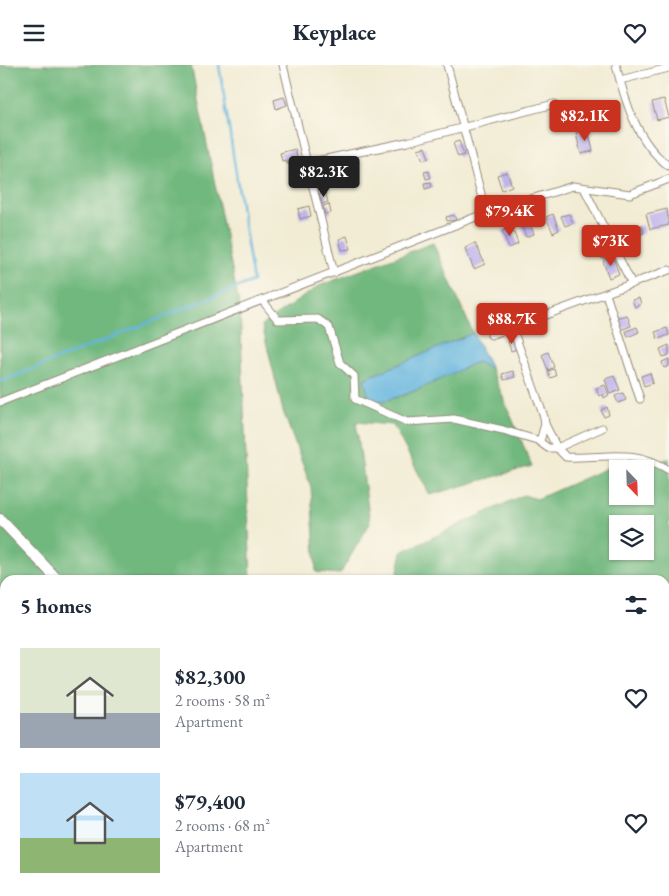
<!DOCTYPE html>
<html lang="en">
<head>
<meta charset="utf-8">
<style>
	:root { --surface:#fff; --page:#f6f6f7; --text:#1f2937; --muted:#747a83; --accent:#c8321e }
	body { margin:0; font-family:"EB Garamond",serif; background:var(--page); color:var(--text); height:100vh; display:flex; flex-direction:column; font-size:19px; white-space:nowrap }
	* { box-sizing:border-box; margin:0 }
	p { font-size:16px; color:var(--muted) }
	.icon { flex:none; width:28px; height:28px; fill:none; stroke:currentColor; stroke-width:2; stroke-linecap:round; stroke-linejoin:round }
	.map { position:relative; flex:1; overflow:hidden }
	.drawer { position:absolute; left:0px; top:510px; width:670px; height:321px; display:flex; flex-direction:column; background:var(--surface); border-radius:15px 15px 0 0; box-shadow:0 1px 4px #0004 }
	.drawer>* { flex:none }
	.needle { width:32px; rotate:157deg }
	.buttons { position:absolute; left:609px; top:395px; display:grid; gap:10px }
	.buttons a { display:grid; place-items:center; width:45px; height:45px; border-radius:0px; background:var(--surface); box-shadow:0 1px 4px #0004; font-size:25px }
	.price { position:absolute; translate:-50% -42px; padding:0 11px; border-radius:5px; background:var(--accent); color:#fff; font-size:16px; line-height:32px; filter:drop-shadow(0 1px 2px #0008) }
	.price::after { content:''; position:absolute; left:50%; top:30px; width:15px; height:11px; margin-left:-8px; background:inherit; clip-path:polygon(0 0,100% 0,50% 100%) }
	.price.current { background:#222; color:#fff }
	ul { padding:0; list-style:none }
	li { display:flex; align-items:center; gap:15px; height:125px; padding:0 20px }
	li span { display:grid; place-items:center; flex:none; width:140px; height:100px; border-radius:0px; color:#555 }
	li>.icon { margin-inline-start:auto }
	span .icon { width:60px; height:60px; fill:#fffc; stroke-width:1 }
	li b { font-size:21px }
	h2 { display:flex; justify-content:space-between; align-items:center; height:60px; padding:0 20px; font-size:21px }
	header { display:flex; justify-content:space-between; align-items:center; height:65px; padding:0 20px; background:var(--surface); font-size:22px; font-weight:800 }
	.map>svg:first-child { display:block }
	.green { fill:#8cd795; stroke:#64805a }
	.forest { fill:#71b87e; stroke:#56714e; fill-rule:evenodd }
	.water { fill:#63b5de; stroke:#4f707e }
	.lines { fill:none; stroke-linecap:round; stroke-linejoin:round }
	.stream { stroke:#63b5de; stroke-width:2.5 }
	.building { fill:#c0b4ed }
	.minor-casing { stroke:#968b79; stroke-width:9 }
	.secondary-casing { stroke:#968b79; stroke-width:12 }
	.path { stroke:#968b79; stroke-width:1; stroke-dasharray:1 4; stroke-linecap:butt }
	.minor { stroke:#fff; stroke-width:7 }
	.secondary { stroke:#fff; stroke-width:10 }
</style>
</head>
<body>
<header><svg class="icon" aria-label="menu" viewBox="0 0 24 24"><path d="M4 6h16M4 12h16M4 18h16"/></svg>Keyplace<svg class="icon" aria-label="heart" viewBox="0 0 24 24"><path d="M12 20l-8-8c-3-5 5-10 8-4 3-6 11-1 8 4z"/></svg></header>
<div class="map">
<svg width="669" height="831" viewBox="0 0 669 831">
	<rect width="100%" height="100%" fill="#fbf7ec"/>
	<filter id="ink" filterUnits="userSpaceOnUse"><feTurbulence type="fractalNoise" baseFrequency=".02" numOctaves="2"/><feDisplacementMap in="SourceGraphic" scale="10" xChannelSelector="R" yChannelSelector="G"/><feConvolveMatrix kernelMatrix="1 2 1 2 8 2 1 2 1" color-interpolation-filters="sRGB"/></filter>
	<filter id="wash" filterUnits="userSpaceOnUse"><feTurbulence type="fractalNoise" baseFrequency=".0096" numOctaves="4" result="noise"/><feDisplacementMap in="SourceGraphic" scale="20" xChannelSelector="R" yChannelSelector="G"/><feGaussianBlur stdDeviation="1.12" result="paint"/><feColorMatrix in="noise" values="0 0 0 0 0 0 0 0 0 0 0 0 0 0 0 0 0 1.4 0 .05"/><feComposite in="paint" operator="in"/></filter>
	<g filter="url(#wash)">
		<rect width="100%" height="100%" fill="#f2ecd4"/>
		<polygon class="green" points="669,659 669,831 283,831 293,826 665,826 665,660"/>
		<g class="forest">
			<polygon points="0,0 191,0 240,244 251,515 5,515 5,826 309,826 311,831 0,831 0,337 2,336 0,328"/>
			<polygon points="433,178 473,268 365,314 403,331 477,297 491,304 532,401 430,430 393,360 356,357 370,458 340,509 316,507 311,422 283,346 262,260 319,221"/>
			<path d="M630 393 650 401 669 393V672L665 673V515H396L402 487 523 430 537 434ZM618 404H645V431H618ZM618 459H645V486H618Z"/>
		</g>
		<path class="water" d="M473 268 491 304 477 297C447 310 401 337 370 337L364 314Z"/>
		<g class="lines">
			<polyline class="stream" points="0,317 253,216 219,0"/>
		</g>
		<g id="blocks">
			<g class="building">
				<polygon points="284,32 287,40 276,44 274,35"/>
				<polygon points="664,34 669,52 657,55 652,37"/>
				<polygon points="588,64 593,86 581,89 576,68"/>
				<polygon points="459,76 464,90 458,92 453,78"/>
				<polygon points="425,82 429,93 423,95 418,84"/>
				<polygon points="295,84 298,96 287,99 287,95 282,96 280,88"/>
				<polygon points="429,106 431,113 426,114 424,107"/>
				<polygon points="507,107 512,121 502,125 497,110"/>
				<polygon points="431,117 432,122 425,124 424,118"/>
				<polygon points="325,127 328,137 322,139 319,129"/>
				<polygon points="329,139 331,148 325,149 323,141"/>
				<polygon points="309,141 311,151 300,154 298,144"/>
				<polygon points="667,144 669,160 650,164 646,149"/>
				<polygon points="526,149 534,169 526,172 518,152"/>
				<polygon points="553,149 559,165 553,168 546,152"/>
				<polygon points="569,149 573,158 565,161 561,151"/>
				<polygon points="454,150 456,155 447,156 446,152"/>
				<polygon points="642,160 644,168 632,172 630,164"/>
				<polygon points="512,162 518,179 509,183 502,166"/>
				<polygon points="622,164 626,176 617,179 613,168"/>
				<polygon points="347,171 351,184 342,185 339,174"/>
				<polygon points="605,176 607,181 599,185 597,180"/>
				<polygon points="475,178 485,199 474,204 465,183"/>
				<polygon points="611,186 613,191 602,194 600,190"/>
				<polygon points="613,192 619,209 609,213 603,196"/>
				<polygon points="639,233 641,239 635,242 632,235"/>
				<polygon points="627,250 631,261 620,265 616,253"/>
				<polygon points="637,262 639,267 628,272 626,266"/>
				<polygon points="667,263 669,270 658,274 655,267"/>
				<polygon points="514,274 517,284 511,286 508,276"/>
				<polygon points="669,280 669,290 663,292 660,284"/>
				<polygon points="548,287 554,302 548,305 542,290"/>
				<polygon points="669,294 669,301 664,303 662,297"/>
				<polygon points="554,304 556,311 550,313 548,306"/>
				<polygon points="513,306 515,312 504,315 502,309"/>
				<polygon points="650,308 653,318 644,321 641,311"/>
				<polygon points="614,311 620,325 610,329 605,314"/>
				<polygon points="605,320 609,330 604,333 603,329 599,331 596,323"/>
				<polygon points="623,328 626,335 618,338 615,331"/>
				<polygon points="607,342 609,350 604,352 601,345"/>
			</g>
		</g>
	</g>
	<g filter="url(#ink)">
		<use href="#blocks" fill-opacity="0" stroke="#968b79" stroke-width="1"/>
		<g class="lines">
			<defs>
				<g id="minor">
					<polyline points="283,0 334,208"/>
					<polyline points="447,0 486,148"/>
					<path d="M616 0C625 36 637 78 669 101"/>
					<polyline points="620,15 669,3"/>
					<polyline points="307,98 407,77 554,39"/>
					<polyline points="584,123 632,219"/>
					<polyline points="606,229 640,334"/>
					<path d="M262 235 278 255 318 254 329 262 340 298 354 311 355 334 407 357 454 354 503 365 537 375 548 383H557L566 392C607 394 631 382 669 405"/>
					<polyline points="512,262 544,352 545,359 540,376"/>
					<polyline points="491,270 669,205"/>
					<polyline points="0,337 486,148 573,121 630,129 669,114"/>
					<polyline points="545,359 557,383 602,363"/>
				</g>
				<g id="secondary">
					<polyline points="0,454 58,515"/>
					<polyline points="218,826 219,831"/>
				</g>
			</defs>
			<use href="#minor" class="minor-casing"/>
			<use href="#secondary" class="secondary-casing"/>
			<polyline class="path" points="0,818 8,831"/>
			<use href="#minor" class="minor"/>
			<use href="#secondary" class="secondary"/>
		</g>
	</g>
</svg>
<div class="buttons">
<a><svg class="needle" viewBox="-14 -14 28 28"><path d="M0-13l5 13h-10z" fill="#e53935"/><path d="M0 13l5-13h-10z" fill="#747a83"/></svg></a>
<a><svg class="icon" aria-label="layers" viewBox="0 0 24 24"><path d="M12 4l9 5-9 5-9-5zM3 14l9 5 9-5"/></svg></a>
</div>
<b class="price" style="left:585px;top:77px">$82.1K</b>
<b class="price current" style="left:324px;top:133px">$82.3K</b>
<b class="price" style="left:510px;top:172px">$79.4K</b>
<b class="price" style="left:611px;top:202px">$73K</b>
<b class="price" style="left:512px;top:280px">$88.7K</b>
<section class="drawer">
<h2>5 homes<svg class="icon" aria-label="filters" viewBox="0 0 24 24"><path d="M4 7h16M4 17h16"/><circle cx="9" cy="7" r="2"/><circle cx="15" cy="17" r="2"/></svg></h2>
<ul>
<li><span style="background:linear-gradient(#dfe7d0 65%,#9aa5b1 0)"><svg class="icon" aria-label="home" viewBox="0 0 24 24"><path d="M3 11l9-7 9 7M6 9v11h12V9"/></svg></span><div><b>$82,300</b><p>2 rooms · 58 m²</p><p>Apartment</p></div><svg class="icon" aria-label="heart" viewBox="0 0 24 24"><path d="M12 20l-8-8c-3-5 5-10 8-4 3-6 11-1 8 4z"/></svg></li>
<li><span style="background:linear-gradient(#bfe0f5 65%,#8fb573 0)"><svg class="icon" aria-label="home" viewBox="0 0 24 24"><path d="M3 11l9-7 9 7M6 9v11h12V9"/></svg></span><div><b>$79,400</b><p>2 rooms · 68 m²</p><p>Apartment</p></div><svg class="icon" aria-label="heart" viewBox="0 0 24 24"><path d="M12 20l-8-8c-3-5 5-10 8-4 3-6 11-1 8 4z"/></svg></li>
</ul>
</section>
</div>
</body>
</html>
